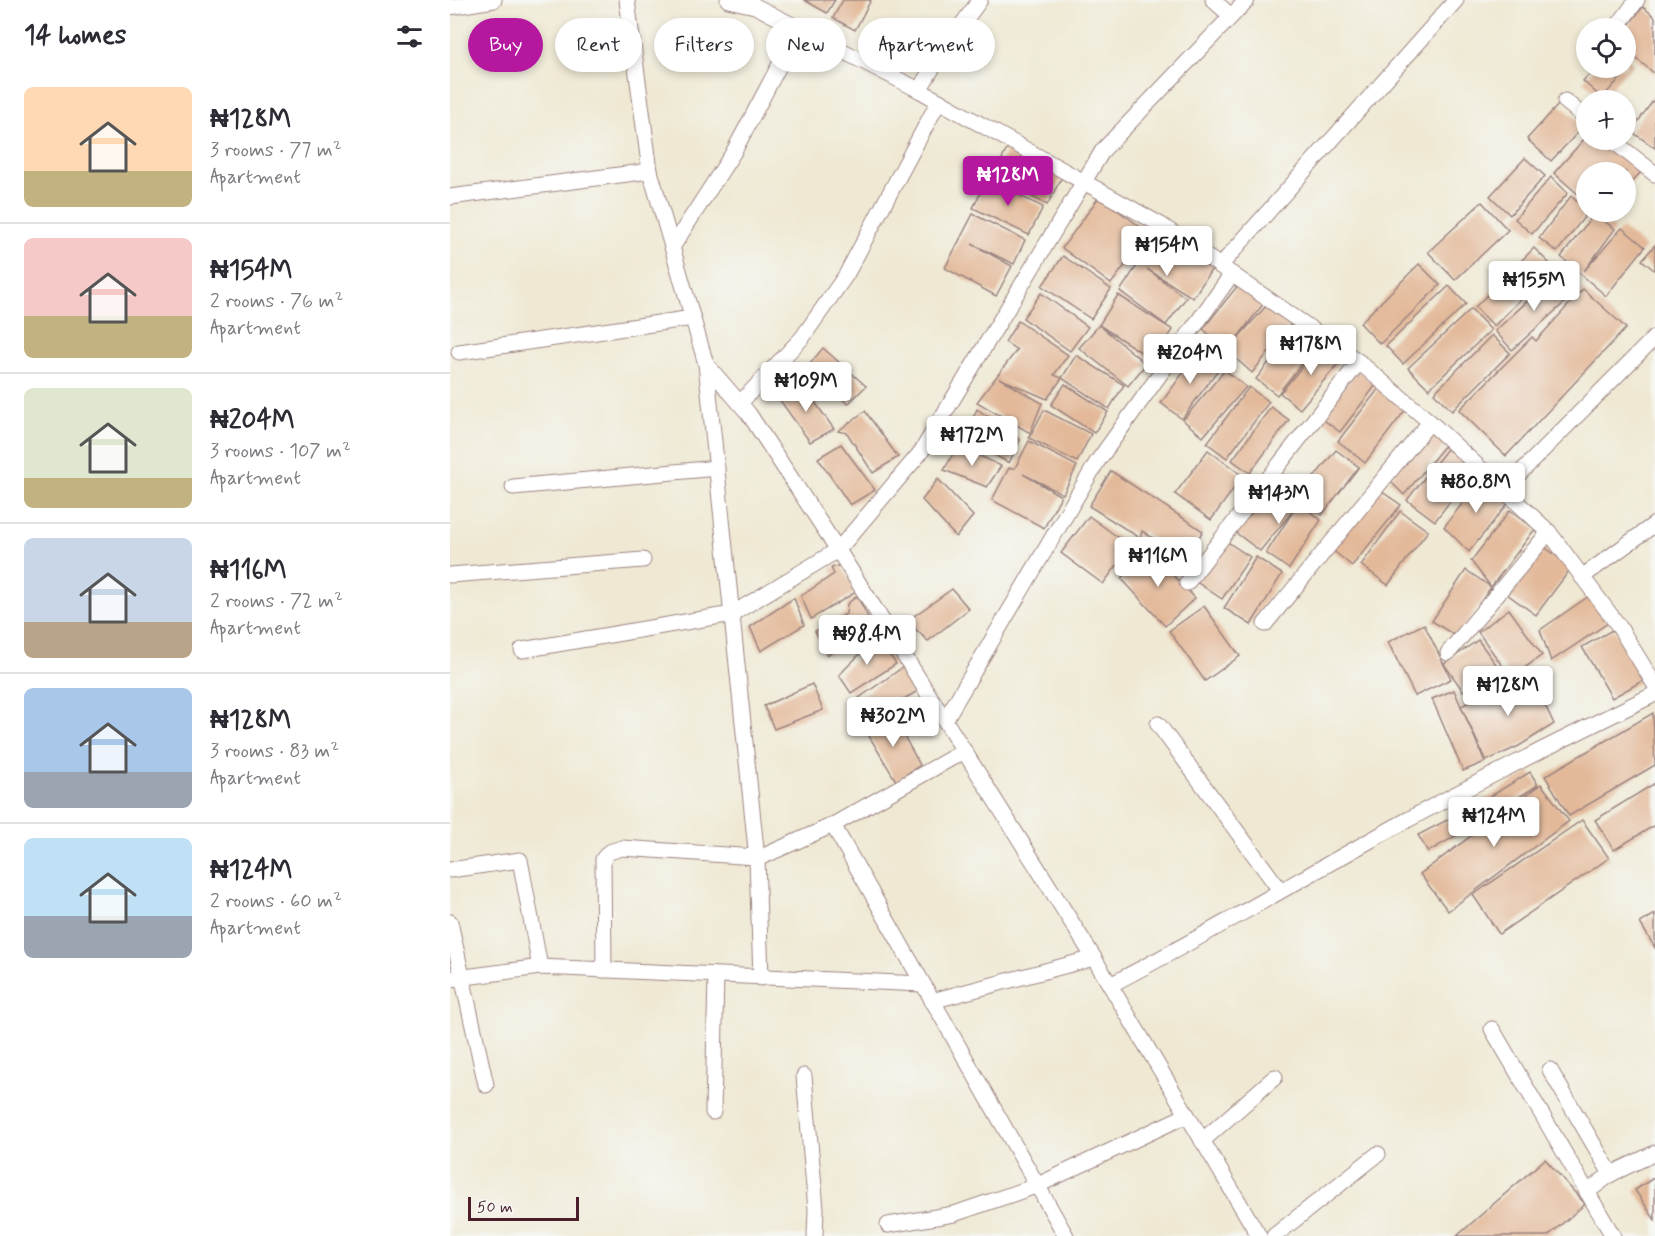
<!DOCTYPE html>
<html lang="en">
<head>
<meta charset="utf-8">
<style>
	:root { --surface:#fff; --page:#f2f2f3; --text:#2b2b33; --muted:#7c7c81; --line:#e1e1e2; --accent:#b5179e }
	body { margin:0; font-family:Mynerve,sans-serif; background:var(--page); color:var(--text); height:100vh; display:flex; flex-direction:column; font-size:22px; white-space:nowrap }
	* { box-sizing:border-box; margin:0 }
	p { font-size:20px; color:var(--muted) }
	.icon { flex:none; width:33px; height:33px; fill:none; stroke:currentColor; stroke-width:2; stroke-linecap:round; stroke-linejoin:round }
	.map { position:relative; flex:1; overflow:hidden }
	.panel { display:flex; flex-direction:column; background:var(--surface); width:450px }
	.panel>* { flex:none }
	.guide { position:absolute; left:18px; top:18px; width:570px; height:54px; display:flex; gap:12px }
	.controls { position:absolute; left:1126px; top:18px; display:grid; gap:12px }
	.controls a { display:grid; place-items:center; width:60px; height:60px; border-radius:50%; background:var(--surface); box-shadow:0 3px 9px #0003; font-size:30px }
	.scale { position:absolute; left:18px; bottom:15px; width:111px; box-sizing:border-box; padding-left:6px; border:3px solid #4a1f2b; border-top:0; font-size:16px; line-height:21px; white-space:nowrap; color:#4a1f2b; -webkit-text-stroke:4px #f6f6f2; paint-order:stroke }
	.price { position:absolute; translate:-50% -51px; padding:0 14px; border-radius:6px; background:#fff; color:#222; font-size:20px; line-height:39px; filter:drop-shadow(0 2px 3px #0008) }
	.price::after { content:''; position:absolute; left:50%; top:36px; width:18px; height:14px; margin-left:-9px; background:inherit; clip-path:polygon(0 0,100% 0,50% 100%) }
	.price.selected { background:var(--accent); color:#fff }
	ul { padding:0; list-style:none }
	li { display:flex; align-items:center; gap:18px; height:150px; padding:0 24px }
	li+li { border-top:2px solid var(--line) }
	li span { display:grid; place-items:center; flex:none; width:168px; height:120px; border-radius:9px; color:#555 }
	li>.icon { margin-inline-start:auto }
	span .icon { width:72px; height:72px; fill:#fffc; stroke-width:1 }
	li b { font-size:26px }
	h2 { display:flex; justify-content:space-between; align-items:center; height:72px; padding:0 24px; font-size:26px }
	.tag { padding:0 21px; border-radius:27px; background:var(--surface); box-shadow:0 3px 9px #0003; font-size:21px; line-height:54px }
	.tag.selected { background:var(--accent); color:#fff }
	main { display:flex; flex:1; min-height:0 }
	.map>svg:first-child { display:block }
	.building { fill:#e3b99a }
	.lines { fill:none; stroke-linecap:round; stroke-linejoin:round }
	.minor-casing { stroke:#9c8480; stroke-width:17 }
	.minor { stroke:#fff; stroke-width:15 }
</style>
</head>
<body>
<main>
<section class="panel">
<h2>14 homes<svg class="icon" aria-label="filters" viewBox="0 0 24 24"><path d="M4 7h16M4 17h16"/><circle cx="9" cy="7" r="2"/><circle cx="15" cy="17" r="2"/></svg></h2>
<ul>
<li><span style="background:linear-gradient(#ffd9b3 70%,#c2b280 0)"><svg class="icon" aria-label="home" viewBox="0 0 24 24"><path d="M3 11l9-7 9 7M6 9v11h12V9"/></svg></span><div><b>₦128M</b><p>3 rooms · 77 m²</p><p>Apartment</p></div></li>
<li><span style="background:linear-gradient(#f6c9c9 65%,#c2b280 0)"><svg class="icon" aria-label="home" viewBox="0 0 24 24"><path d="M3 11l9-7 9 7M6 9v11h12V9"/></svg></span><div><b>₦154M</b><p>2 rooms · 76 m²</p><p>Apartment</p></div></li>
<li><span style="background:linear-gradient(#dfe7d0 75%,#c2b280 0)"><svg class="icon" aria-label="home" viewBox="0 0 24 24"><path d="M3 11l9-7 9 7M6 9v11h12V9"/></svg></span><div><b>₦204M</b><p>3 rooms · 107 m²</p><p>Apartment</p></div></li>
<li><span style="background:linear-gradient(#c9d6e8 70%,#b9a48a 0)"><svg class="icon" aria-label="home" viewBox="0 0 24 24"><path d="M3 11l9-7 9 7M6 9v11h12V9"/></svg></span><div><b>₦116M</b><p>2 rooms · 72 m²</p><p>Apartment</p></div></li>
<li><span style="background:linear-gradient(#a9c7e8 70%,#9aa5b1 0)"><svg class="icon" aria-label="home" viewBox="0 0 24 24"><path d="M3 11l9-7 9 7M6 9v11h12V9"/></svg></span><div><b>₦128M</b><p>3 rooms · 83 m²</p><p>Apartment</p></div></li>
<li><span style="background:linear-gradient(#bfe0f5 65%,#9aa5b1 0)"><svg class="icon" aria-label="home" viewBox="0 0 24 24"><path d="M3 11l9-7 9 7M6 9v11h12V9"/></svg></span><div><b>₦124M</b><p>2 rooms · 60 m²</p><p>Apartment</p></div></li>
</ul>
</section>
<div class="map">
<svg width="1205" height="1236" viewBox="0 0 1205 1236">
	<rect width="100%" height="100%" fill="#f6f6f2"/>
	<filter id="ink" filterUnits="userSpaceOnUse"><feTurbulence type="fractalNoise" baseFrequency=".0167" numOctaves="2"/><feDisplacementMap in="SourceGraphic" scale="12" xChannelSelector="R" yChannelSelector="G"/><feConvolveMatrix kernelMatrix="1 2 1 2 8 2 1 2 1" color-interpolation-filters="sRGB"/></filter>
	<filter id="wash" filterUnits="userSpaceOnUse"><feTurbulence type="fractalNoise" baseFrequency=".008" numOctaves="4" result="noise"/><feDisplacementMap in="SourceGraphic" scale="24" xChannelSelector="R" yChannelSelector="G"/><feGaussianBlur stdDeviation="1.35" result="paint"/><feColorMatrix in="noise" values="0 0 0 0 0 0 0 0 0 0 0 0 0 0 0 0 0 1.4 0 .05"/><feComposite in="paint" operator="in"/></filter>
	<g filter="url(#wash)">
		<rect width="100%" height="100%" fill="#efe9d4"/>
		<g id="blocks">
			<g class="building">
				<polygon points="354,0 385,0 377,13"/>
				<polygon points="393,0 421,0 405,30 383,18"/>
				<polygon points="1193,7 1205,17 1205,74 1176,50 1176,28"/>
				<polygon points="1176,57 1183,64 1152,98 1133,81 1145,68 1176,68"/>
				<polygon points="1205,98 1205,148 1181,131"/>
				<polygon points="1109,104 1134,126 1101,161 1077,139"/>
				<polygon points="1137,136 1137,140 1154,140 1191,172 1176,188 1176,172 1137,172 1137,202 1104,173"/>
				<polygon points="559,146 613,175 597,205 543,175"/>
				<polygon points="1075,158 1095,176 1060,215 1040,196"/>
				<polygon points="1101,177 1118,193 1082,234 1065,219"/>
				<polygon points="537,180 593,207 579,235 523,208"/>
				<polygon points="1121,196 1138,212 1107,252 1089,238"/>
				<polygon points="649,197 699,233 661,284 612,248"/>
				<polygon points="1032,202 1058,230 1005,280 978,252"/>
				<polygon points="523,214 575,240 564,264 522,244 562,266 546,296 495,268"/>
				<polygon points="1144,214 1165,229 1134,271 1172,228 1195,247 1156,296 1111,257"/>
				<polygon points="711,230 765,264 743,298 697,269 736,298 716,325 670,291"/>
				<polygon points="1205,245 1205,271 1192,260"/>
				<polygon points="1084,248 1103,267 1044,326 1025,307"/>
				<polygon points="613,256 661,289 641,319 592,286"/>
				<polygon points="969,264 990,285 930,344 910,323"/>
				<polygon points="1106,275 1124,294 1062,350 1045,331"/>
				<polygon points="789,284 814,303 784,342 817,305 841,324 802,373 753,329"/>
				<polygon points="999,286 1016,304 953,364 936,346"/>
				<polygon points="1133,289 1176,328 1056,456 1009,410 1082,337 1086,341"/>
				<polygon points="591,293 638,327 620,351 573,318"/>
				<polygon points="668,295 723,330 703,360 649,325"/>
				<polygon points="1021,309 1041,330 979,389 958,368"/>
				<polygon points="568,321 618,355 604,375 612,378 626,355 674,385 659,409 612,378 597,399 549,378 592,403 580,433 527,402 567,350 555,342"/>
				<polygon points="649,325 696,364 678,386 629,348"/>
				<polygon points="846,327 867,344 827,395 806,379"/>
				<polygon points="1042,335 1060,353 1002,411 984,393"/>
				<polygon points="872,343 892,359 850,409 830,393"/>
				<polygon points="373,348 416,386 398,404 358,366"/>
				<polygon points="749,351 770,367 732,419 711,403"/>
				<polygon points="775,370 796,387 753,437 733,420"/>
				<polygon points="907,370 926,385 890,432 871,418"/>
				<polygon points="352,384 384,429 360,442 329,399"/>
				<polygon points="615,384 658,412 644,433 601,405"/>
				<polygon points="799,387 819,402 777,458 757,443"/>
				<polygon points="930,387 957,408 915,463 888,441"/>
				<polygon points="821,407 839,420 800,473 782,460"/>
				<polygon points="527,409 570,440 559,463 514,439"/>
				<polygon points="594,410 641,434 627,462 579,438"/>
				<polygon points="415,411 448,457 423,473 397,433 388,431"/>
				<polygon points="978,428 996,444 954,495 939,480"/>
				<polygon points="579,441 627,466 613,494 573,474 611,496 594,528 542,500 559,468 565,468"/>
				<polygon points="391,444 425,490 400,505 368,458"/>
				<polygon points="508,445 551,466 537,487 494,470"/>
				<polygon points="997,449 1024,470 985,521 957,500"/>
				<polygon points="758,450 793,476 761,520 725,494"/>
				<polygon points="886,450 909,467 872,515 848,497"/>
				<polygon points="661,471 753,531 735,559 692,531 690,538 639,506"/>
				<polygon points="1032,478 1060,501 1019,552 994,527"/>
				<polygon points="488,479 523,516 506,537 472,500"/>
				<polygon points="821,482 871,520 839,569 816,553 846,507 810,551 785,532"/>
				<polygon points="928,489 951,505 902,566 880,548"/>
				<polygon points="1060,510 1085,529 1041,587 1007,637 982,621 1016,570 1041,587 1021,561"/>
				<polygon points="950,511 978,531 938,585 911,565"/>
				<polygon points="639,516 681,547 653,584 611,553"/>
				<polygon points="773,539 800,557 772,599 745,581"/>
				<polygon points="1093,546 1122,567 1086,615 1057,594"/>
				<polygon points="700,551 745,598 715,626 671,578"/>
				<polygon points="806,557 832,574 801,625 774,608"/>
				<polygon points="391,565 406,592 361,619 351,596 384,574 381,568"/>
				<polygon points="502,589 519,609 478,641 457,621"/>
				<polygon points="407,596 426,633 412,643 412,635 377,655 365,631 396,614 397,604"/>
				<polygon points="1139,596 1158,623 1101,661 1090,630"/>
				<polygon points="344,598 354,625 311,651 300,627"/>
				<polygon points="754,606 790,656 755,681 719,631"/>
				<polygon points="1059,609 1092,655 1061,678 1028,632"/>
				<polygon points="974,624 1001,679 965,696 938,642"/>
				<polygon points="1164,629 1194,680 1162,698 1132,647"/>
				<polygon points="427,637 446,664 401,693 389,675"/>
				<polygon points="1028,640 1048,667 1013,691 994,664"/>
				<polygon points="456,665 470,690 423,716 409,698"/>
				<polygon points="1080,674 1104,724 1069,746 1036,761 1011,706"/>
				<polygon points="362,684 373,710 324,729 314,706"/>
				<polygon points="1004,690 1035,762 1013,771 982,699"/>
				<polygon points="1203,713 1205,765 1119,816 1095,776"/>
				<polygon points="443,716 470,765 446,781 416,731"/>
				<polygon points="1080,772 1088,785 1035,819 1026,805"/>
				<polygon points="1205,783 1205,825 1164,850 1145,820"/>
				<polygon points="1091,784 1119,821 998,911 970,874"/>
				<polygon points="1026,805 1031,821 978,852 968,835"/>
				<polygon points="1132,820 1159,858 1049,934 1023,895"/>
				<polygon points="1205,914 1205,948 1190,923"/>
				<polygon points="1095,1159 1135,1204 1098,1236 1007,1236"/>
				<polygon points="1205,1177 1205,1220 1185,1190"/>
			</g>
		</g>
	</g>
	<g filter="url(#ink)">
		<use href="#blocks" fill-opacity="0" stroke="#9c8480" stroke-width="1.5"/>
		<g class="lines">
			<defs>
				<g id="minor">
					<polyline points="278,0 305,6 469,90 494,49 530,0"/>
					<polyline points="763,0 781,16"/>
					<polyline points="0,7 44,0"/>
					<polyline points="1166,28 1187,0"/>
					<polyline points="469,90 711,225 909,362 980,422 1099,532 1168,625 1205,685"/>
					<polyline points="1115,101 1137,119"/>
					<polyline points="1162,140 1205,174"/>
					<polyline points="200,171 256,364 299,414 388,550 644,958 809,1236"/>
					<polyline points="0,197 200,171 177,0"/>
					<polyline points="223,246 283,153 349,28"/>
					<polyline points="770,266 1006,0"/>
					<polyline points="9,352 243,318"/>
					<polyline points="256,364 307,859 311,978"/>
					<polyline points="290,403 352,338 396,275 489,101"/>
					<polyline points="63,487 267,468"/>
					<polyline points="1053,490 1205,337"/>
					<polyline points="0,575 193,560"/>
					<polyline points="1132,577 1205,524"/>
					<polyline points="737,583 909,362"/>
					<polyline points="815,624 980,422"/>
					<polyline points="72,650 282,614 388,550 471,452 653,150 797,0"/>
					<polyline points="998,653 1099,532"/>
					<polyline points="495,720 647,462 782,274"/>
					<polyline points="708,724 830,890"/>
					<polyline points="383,825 616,1236"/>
					<polyline points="307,859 383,825 514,751"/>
					<polyline points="0,870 70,860 90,967"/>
					<polyline points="0,922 36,1085"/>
					<polyline points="154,970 153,859 159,852 172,848 306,857"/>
					<polyline points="0,979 90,967 472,984"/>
					<path d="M660 985C759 934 853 877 950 824 1034 778 1119 736 1205 694"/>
					<polyline points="482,1001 644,958"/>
					<polyline points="1042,1029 1163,1236"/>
					<polyline points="1100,1070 1161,1174"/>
					<polyline points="354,1076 366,1209 365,1236"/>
					<polyline points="263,1112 266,976"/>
					<polyline points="752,1141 825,1077"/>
					<polyline points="1137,1192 1161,1174 1205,1153"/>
					<polyline points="438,1225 504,1214 586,1186 737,1115"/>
					<polyline points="824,1236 928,1154"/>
				</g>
			</defs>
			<use href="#minor" class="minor-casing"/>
			<use href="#minor" class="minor"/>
		</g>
	</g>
</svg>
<div class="controls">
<a><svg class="icon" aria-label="locate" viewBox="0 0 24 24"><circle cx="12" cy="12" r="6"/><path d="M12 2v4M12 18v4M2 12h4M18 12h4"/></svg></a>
<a>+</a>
<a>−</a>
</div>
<div class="scale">50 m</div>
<b class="price selected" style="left:558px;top:207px">₦128M</b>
<b class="price" style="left:717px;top:277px">₦154M</b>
<b class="price" style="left:1084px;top:312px">₦155M</b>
<b class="price" style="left:861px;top:376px">₦178M</b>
<b class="price" style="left:740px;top:385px">₦204M</b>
<b class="price" style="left:356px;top:413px">₦109M</b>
<b class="price" style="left:522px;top:467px">₦172M</b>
<b class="price" style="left:1026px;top:514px">₦80.8M</b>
<b class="price" style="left:829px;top:525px">₦143M</b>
<b class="price" style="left:708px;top:588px">₦116M</b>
<b class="price" style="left:417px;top:666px">₦98.4M</b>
<b class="price" style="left:1058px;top:717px">₦128M</b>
<b class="price" style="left:443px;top:748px">₦302M</b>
<b class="price" style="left:1044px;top:848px">₦124M</b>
<div class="guide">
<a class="tag selected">Buy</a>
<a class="tag">Rent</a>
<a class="tag">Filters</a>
<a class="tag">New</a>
<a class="tag">Apartment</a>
</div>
</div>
</main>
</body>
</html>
